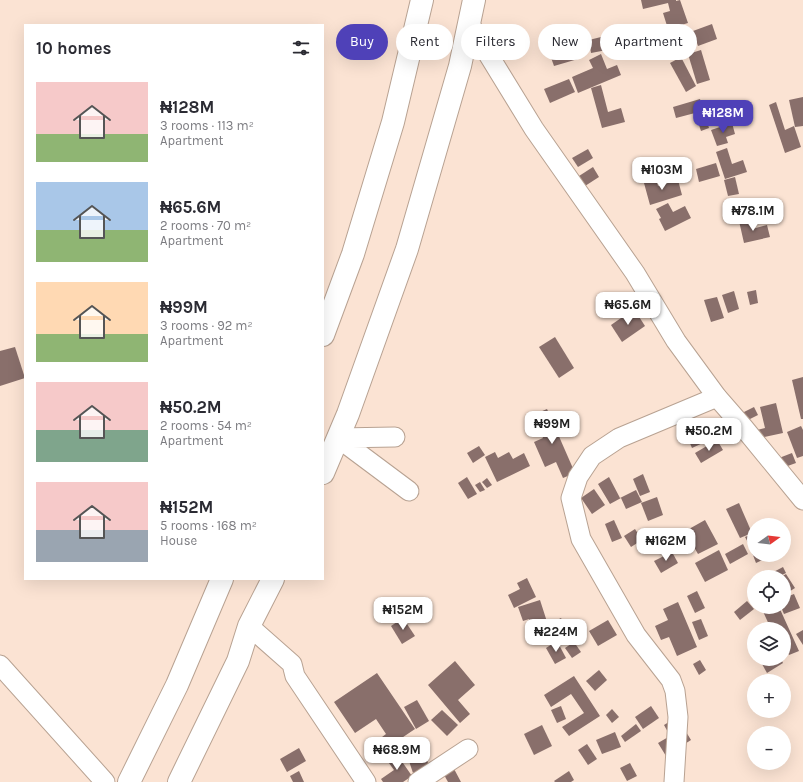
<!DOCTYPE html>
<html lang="en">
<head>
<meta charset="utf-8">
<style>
	:root { --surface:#fff; --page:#f2f2f3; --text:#2b2b33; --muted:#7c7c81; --accent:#4f41b8 }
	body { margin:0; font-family:Karla,sans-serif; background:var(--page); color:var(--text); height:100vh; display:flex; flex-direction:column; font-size:15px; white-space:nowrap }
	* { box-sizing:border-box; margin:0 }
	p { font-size:13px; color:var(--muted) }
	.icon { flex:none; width:22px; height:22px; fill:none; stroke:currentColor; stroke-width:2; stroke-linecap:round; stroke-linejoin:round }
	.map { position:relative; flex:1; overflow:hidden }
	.panel { position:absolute; left:24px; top:24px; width:300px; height:556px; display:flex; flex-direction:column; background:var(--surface); border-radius:0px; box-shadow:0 4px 16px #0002 }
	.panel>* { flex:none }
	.guide { position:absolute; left:336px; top:24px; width:380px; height:36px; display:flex; gap:8px }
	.needle { width:26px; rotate:75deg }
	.tools { position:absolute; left:747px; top:518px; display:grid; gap:8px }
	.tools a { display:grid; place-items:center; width:44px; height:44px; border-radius:50%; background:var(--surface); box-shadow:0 4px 16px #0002; font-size:20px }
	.price { position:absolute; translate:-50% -34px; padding:0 9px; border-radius:8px; background:#fff; color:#222; font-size:13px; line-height:26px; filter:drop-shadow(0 1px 2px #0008) }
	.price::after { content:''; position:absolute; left:50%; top:24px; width:12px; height:9px; margin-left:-6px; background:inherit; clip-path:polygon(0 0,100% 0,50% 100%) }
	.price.current { background:var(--accent); color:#fff }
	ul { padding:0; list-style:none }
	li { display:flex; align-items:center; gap:12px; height:100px; padding:0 12px }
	li span { display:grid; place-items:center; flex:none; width:112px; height:80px; border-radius:0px; color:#555 }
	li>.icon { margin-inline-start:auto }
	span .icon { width:48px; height:48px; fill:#fffc; stroke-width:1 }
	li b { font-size:17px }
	h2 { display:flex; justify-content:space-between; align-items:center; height:48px; padding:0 12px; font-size:17px }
	.tag { padding:0 14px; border-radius:18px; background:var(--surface); box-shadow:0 4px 16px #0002; font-size:14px; line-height:36px }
	.tag.current { background:var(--accent); color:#fff }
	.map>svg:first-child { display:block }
	.building { fill:#896f6b }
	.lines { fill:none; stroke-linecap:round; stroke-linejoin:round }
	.minor-casing { stroke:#b8a292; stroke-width:21 }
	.tertiary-casing { stroke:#b8a292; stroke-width:24 }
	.minor { stroke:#fff; stroke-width:19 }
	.tertiary { stroke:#fff; stroke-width:22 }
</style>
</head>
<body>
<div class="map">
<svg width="803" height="782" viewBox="0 0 803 782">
	<rect width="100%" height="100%" fill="#fbe3d3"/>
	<g class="building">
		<polygon points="641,0 676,0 676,1 680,0 688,23 668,29 663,13 670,11 668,3 643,9"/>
		<polygon points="712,24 717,39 698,46 693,31"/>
		<polygon points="609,35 612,49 591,53 589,40"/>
		<polygon points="691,38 695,51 678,56 674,43"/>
		<polygon points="573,44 578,59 554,66 549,52"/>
		<polygon points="701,50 710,80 697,84 688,54"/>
		<polygon points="601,54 607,69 617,65 621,75 578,93 572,77 593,68 589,60"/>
		<polygon points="681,57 696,86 686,92 670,63"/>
		<polygon points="569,79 575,92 550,103 544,89"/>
		<polygon points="601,85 608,112 621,108 625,122 602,128 591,88"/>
		<polygon points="803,97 803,126 795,127 789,100"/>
		<polygon points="700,99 709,128 701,131 695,113 676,118 673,107"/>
		<polygon points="776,102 785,130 794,126 801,147 785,153 769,105"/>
		<polygon points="732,123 735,134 726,137 728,143 717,146 711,130"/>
		<polygon points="727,148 732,164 743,160 747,172 725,179 716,152"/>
		<polygon points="588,149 593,158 578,167 572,158"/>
		<polygon points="667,158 671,173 646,179 642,164"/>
		<polygon points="716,163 720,176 699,182 696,169"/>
		<polygon points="593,167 599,177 585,186 579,176"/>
		<polygon points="735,177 739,194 728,196 724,180"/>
		<polygon points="656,179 658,186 678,180 682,195 650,205 644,183"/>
		<polygon points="668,203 673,212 685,206 691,218 665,231 659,219 661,218 656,209"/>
		<polygon points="750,218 752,229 767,225 770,237 744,243 739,221"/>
		<polygon points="756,290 758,303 750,305 747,292"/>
		<polygon points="734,291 739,309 728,313 722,295"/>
		<polygon points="717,297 724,318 711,322 704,300"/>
		<polygon points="634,309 645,326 622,342 611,325"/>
		<polygon points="555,337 574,368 559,378 539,347"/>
		<polygon points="15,347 25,378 0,386 0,351"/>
		<polygon points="803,377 803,419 801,419 792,380"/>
		<polygon points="776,403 783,433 759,438 757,430 765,428 760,407"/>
		<polygon points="754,407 758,415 736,426 732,418"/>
		<polygon points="547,409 575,473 563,478 556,462 545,467 534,442 543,438 533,415"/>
		<polygon points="714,422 720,435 692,448 686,434"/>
		<polygon points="801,426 803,430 803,456 797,458 787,432"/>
		<polygon points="717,440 723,450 701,463 695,453"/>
		<polygon points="479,446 485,455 473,463 467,453"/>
		<polygon points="495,452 498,458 509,452 513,459 524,453 530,466 497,482 485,457"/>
		<polygon points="792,453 796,463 782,468 779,458"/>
		<polygon points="643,474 650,492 640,496 633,479"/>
		<polygon points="467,477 477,494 468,499 458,483"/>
		<polygon points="609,477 620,498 636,490 642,502 626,509 621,498 610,504 598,484"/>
		<polygon points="487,478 492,485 487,488 482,482"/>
		<polygon points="480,482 485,490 480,492 475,485"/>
		<polygon points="594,489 605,505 592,514 581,498"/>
		<polygon points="657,497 663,515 648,521 641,503"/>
		<polygon points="739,503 752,533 740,538 726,509"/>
		<polygon points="614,520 622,538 612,542 605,524"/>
		<polygon points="705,520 718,544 698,554 691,542 695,540 689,529"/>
		<polygon points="635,529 642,540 631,547 624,536"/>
		<polygon points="754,533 754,555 773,555 756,563 751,550 752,550 745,537"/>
		<polygon points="743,544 748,554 730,564 725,554"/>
		<polygon points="719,550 728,570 705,582 695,563"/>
		<polygon points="672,552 678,563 661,573 654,561"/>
		<polygon points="783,567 786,573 778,577 764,577"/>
		<polygon points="786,574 795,588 784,595 784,577 781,577"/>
		<polygon points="527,578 536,597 514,608 508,595 520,589 517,583"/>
		<polygon points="697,591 705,608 695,613 687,596"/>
		<polygon points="794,594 800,608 784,614 781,607 784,607 784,598"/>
		<polygon points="540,600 549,628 533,633 529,619 523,621 518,607"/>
		<polygon points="747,601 754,609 740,620 734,612"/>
		<polygon points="678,602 697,647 677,656 669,637 661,640 655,626 668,620 663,609"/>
		<polygon points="761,607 779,607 799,651 789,655 784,644 784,629 771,629"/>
		<polygon points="403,618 415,636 402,644 391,626"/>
		<polygon points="561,618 571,639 563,643 553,622"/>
		<polygon points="701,619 708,636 699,640 692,622"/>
		<polygon points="608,620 617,635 598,646 589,631"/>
		<polygon points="803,630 803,645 796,634"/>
		<polygon points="557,641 566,658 555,664 546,648"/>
		<polygon points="574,642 581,652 572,658 565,648"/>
		<polygon points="771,659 781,659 783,663 767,673 762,664"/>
		<polygon points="700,660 706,670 699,675 693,664"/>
		<polygon points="455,661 475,685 458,700 470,714 460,723 428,685"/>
		<polygon points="599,670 607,680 595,691 586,681"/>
		<polygon points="377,673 415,729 372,758 366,749 386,734 376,719 355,733 334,702"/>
		<polygon points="574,676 600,716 569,736 562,727 584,713 571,694 551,707 544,695"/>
		<polygon points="417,700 429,721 416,729 404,707"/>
		<polygon points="561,706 566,719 557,723 551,710"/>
		<polygon points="651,706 659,718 643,729 635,717"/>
		<polygon points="612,709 619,717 612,723 606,715"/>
		<polygon points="442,710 458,725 447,736 431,720"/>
		<polygon points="677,717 691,740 666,756 658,743 670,736 664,725"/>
		<polygon points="636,724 641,731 625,742 621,736"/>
		<polygon points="542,725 552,746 534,755 524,734"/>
		<polygon points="615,732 621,747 602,754 596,740"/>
		<polygon points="587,744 597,759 588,765 578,750"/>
		<polygon points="299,748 306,761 287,772 280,759"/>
		<polygon points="396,753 412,776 403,782 383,782 381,779 394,770 386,759"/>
		<polygon points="425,754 429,766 413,773 409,761"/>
		<polygon points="630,763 637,776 627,781 620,768"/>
		<polygon points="453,767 461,782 448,782 443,773"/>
		<polygon points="299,771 304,782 293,782 290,776"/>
		<polygon points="569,771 574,780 571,782 555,782 554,781"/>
	</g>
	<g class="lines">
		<defs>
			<g id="minor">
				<polyline points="469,23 534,129 635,273 676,341 717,397 744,428 803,500"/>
				<polyline points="395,437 338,438 409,491"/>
				<polyline points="249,626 292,664 295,676 366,782"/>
				<polyline points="0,665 105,782"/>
				<polyline points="418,782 468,749"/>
				<polyline points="674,782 678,717 675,691 671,680 636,635 581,539 571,498 578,477 592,456 619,438 717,397"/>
			</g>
			<g id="tertiary">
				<polyline points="323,335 353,254 393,122 422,0"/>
				<polyline points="323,473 348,414 407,249 460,66 474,0"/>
				<polyline points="129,782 177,685 222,579"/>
				<polyline points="179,782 238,661 249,626 273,579"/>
			</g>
		</defs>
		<use href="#minor" class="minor-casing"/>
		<use href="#tertiary" class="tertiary-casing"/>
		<use href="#minor" class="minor"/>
		<use href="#tertiary" class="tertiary"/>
	</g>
</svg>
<div class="tools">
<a><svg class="needle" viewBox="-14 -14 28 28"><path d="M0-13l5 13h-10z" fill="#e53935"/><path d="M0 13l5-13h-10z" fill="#7c7c81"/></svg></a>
<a><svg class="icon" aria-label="locate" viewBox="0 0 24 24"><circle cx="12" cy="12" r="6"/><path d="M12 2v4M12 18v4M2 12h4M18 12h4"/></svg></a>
<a><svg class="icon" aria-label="layers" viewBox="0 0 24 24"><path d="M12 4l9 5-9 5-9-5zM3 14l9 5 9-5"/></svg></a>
<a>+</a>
<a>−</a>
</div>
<b class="price current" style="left:723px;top:134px">₦128M</b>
<b class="price" style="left:662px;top:191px">₦103M</b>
<b class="price" style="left:753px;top:232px">₦78.1M</b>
<b class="price" style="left:628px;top:326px">₦65.6M</b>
<b class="price" style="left:552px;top:445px">₦99M</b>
<b class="price" style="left:709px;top:452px">₦50.2M</b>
<b class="price" style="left:666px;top:562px">₦162M</b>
<b class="price" style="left:403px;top:631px">₦152M</b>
<b class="price" style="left:556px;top:653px">₦224M</b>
<b class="price" style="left:397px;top:771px">₦68.9M</b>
<div class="guide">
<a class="tag current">Buy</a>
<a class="tag">Rent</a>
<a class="tag">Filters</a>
<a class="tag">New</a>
<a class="tag">Apartment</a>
</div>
<section class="panel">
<h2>10 homes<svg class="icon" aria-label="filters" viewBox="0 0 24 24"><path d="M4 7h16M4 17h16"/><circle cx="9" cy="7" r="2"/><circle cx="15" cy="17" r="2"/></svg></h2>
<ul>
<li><span style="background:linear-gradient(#f6c9c9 65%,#8fb573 0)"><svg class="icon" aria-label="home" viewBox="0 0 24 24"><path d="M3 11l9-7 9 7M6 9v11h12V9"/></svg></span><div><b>₦128M</b><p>3 rooms · 113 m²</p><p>Apartment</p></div></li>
<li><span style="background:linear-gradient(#a9c7e8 60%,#8fb573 0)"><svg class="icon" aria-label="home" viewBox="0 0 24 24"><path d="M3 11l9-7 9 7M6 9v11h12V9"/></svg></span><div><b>₦65.6M</b><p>2 rooms · 70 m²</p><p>Apartment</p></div></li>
<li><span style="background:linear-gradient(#ffd9b3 65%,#8fb573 0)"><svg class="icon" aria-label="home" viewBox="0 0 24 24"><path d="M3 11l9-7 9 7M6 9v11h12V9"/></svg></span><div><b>₦99M</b><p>3 rooms · 92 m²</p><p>Apartment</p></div></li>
<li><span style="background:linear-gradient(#f6c9c9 60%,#7fa58c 0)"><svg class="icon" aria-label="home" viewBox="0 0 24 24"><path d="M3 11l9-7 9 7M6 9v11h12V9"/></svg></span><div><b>₦50.2M</b><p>2 rooms · 54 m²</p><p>Apartment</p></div></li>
<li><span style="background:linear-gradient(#f6c9c9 60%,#9aa5b1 0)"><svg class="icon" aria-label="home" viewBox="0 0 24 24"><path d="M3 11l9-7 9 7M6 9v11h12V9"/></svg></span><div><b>₦152M</b><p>5 rooms · 168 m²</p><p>House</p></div></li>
</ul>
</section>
</div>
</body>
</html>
